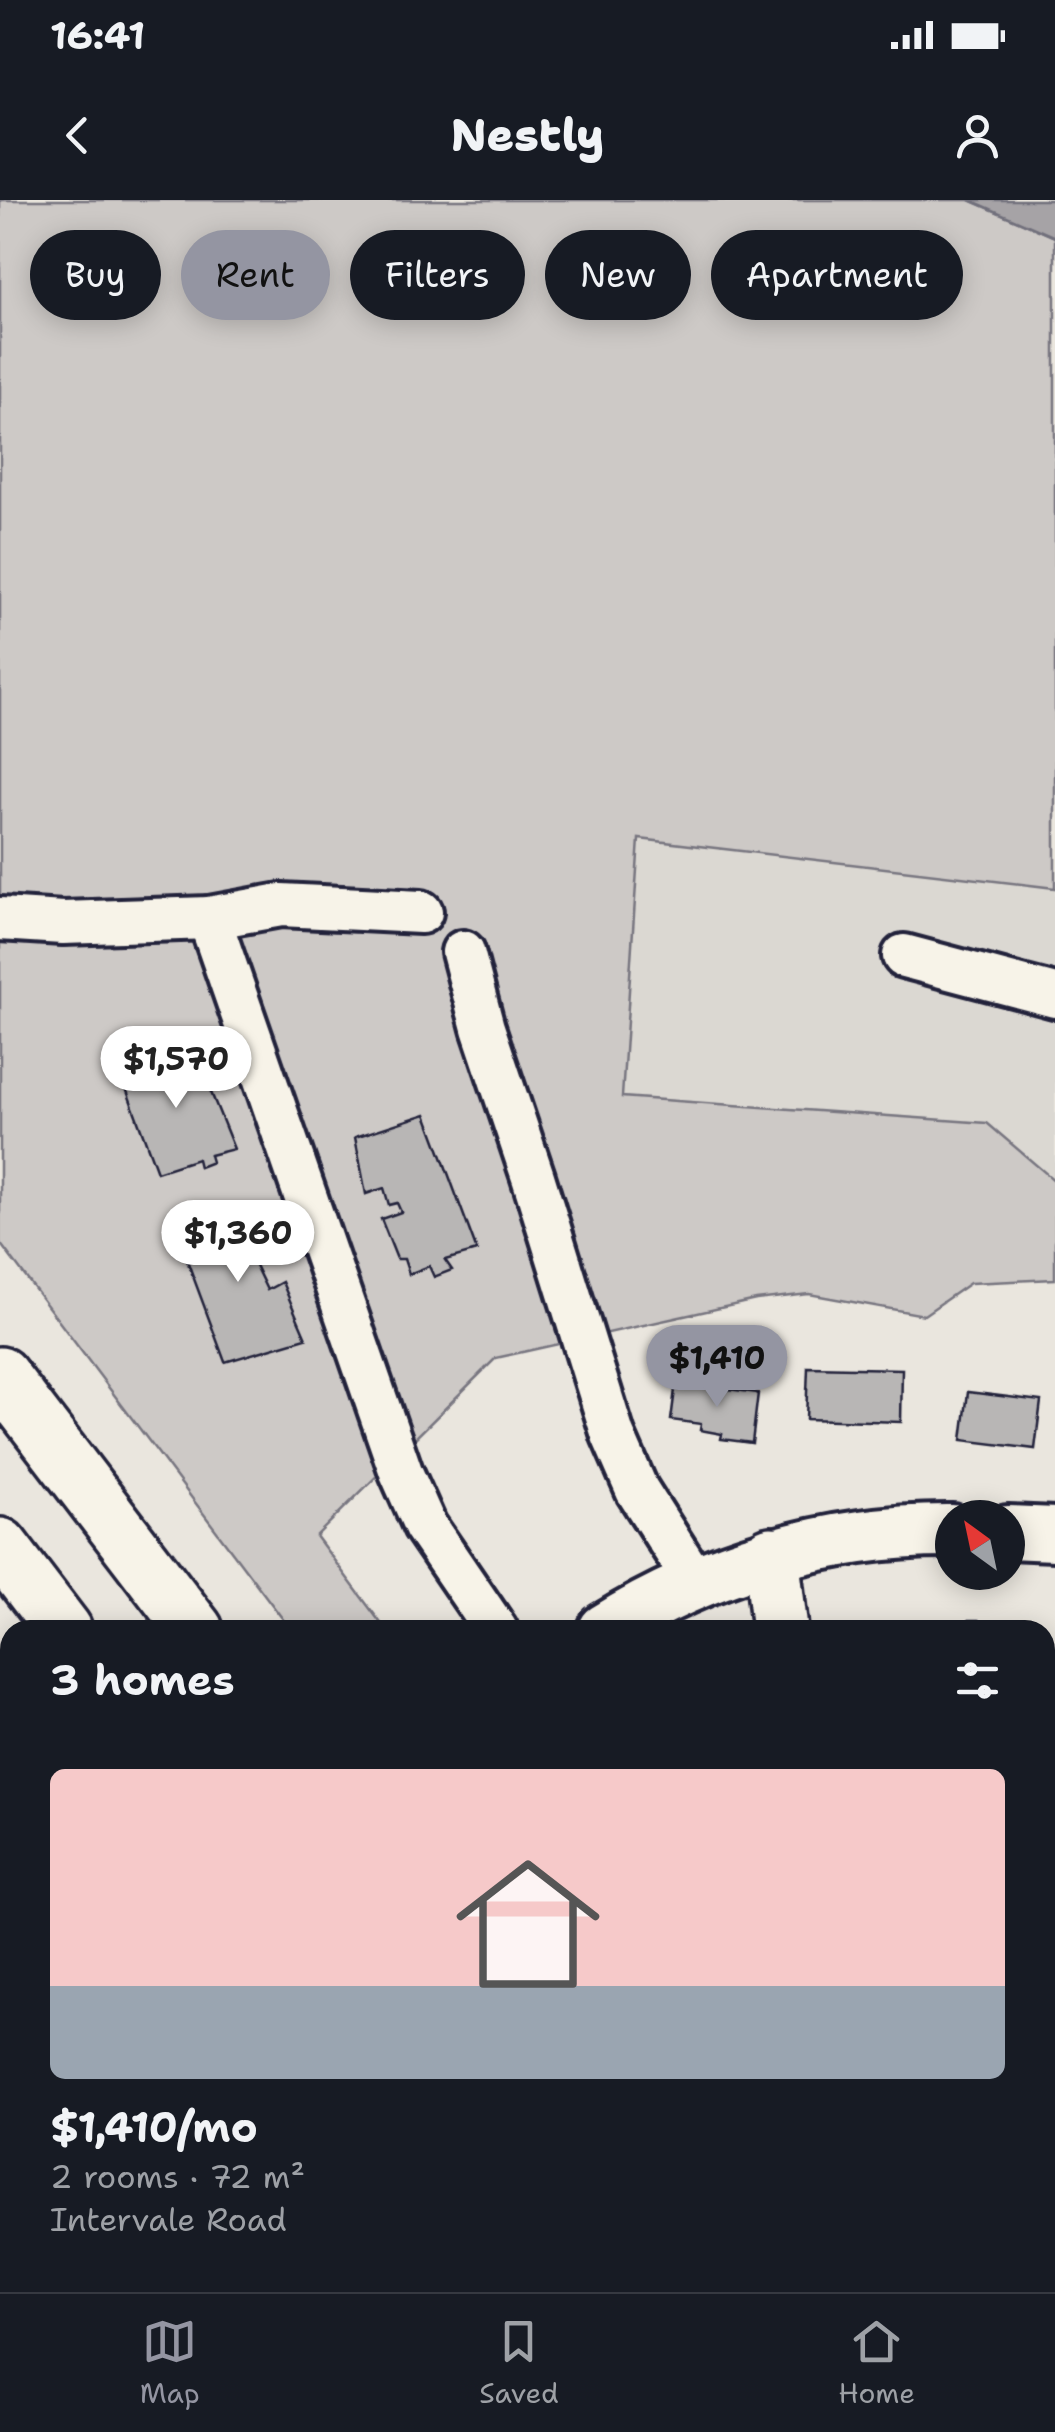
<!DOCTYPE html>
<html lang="en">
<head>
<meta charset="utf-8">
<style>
	:root { --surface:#171b24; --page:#242831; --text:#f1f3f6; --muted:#9ea1a6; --line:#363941; --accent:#9495a2 }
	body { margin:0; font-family:"Shantell Sans",sans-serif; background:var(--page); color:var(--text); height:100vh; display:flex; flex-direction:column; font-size:38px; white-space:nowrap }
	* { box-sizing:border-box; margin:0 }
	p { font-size:32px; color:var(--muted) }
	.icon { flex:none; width:55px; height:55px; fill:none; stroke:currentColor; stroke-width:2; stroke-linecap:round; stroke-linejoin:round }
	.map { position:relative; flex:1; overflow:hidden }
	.sheet { position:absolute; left:0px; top:1420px; width:1055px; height:672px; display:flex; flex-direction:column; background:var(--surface); border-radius:30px 30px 0 0; box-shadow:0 5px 25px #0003 }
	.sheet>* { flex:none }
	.guide { position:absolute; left:30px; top:30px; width:995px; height:90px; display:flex; gap:20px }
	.needle { width:65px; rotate:327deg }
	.fabs { position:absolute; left:935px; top:1300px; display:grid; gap:20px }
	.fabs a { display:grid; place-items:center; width:90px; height:90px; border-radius:50%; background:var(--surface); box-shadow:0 5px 25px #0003; font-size:50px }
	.price { position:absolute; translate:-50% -85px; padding:0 22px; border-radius:35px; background:#fff; color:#222; font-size:32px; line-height:65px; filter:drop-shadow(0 2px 5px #0008) }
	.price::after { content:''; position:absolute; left:50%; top:60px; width:30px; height:22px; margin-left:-15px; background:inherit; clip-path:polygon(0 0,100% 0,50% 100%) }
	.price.current { background:var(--accent); color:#111 }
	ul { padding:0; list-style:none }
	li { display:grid; align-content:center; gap:20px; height:530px; padding:0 50px }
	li+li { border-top:2px solid var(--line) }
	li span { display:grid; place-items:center; height:310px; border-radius:15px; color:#555 }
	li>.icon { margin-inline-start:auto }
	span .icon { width:180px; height:180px; fill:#fffc; stroke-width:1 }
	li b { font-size:42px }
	h2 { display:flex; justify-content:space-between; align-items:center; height:120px; padding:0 50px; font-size:42px }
	.tag { padding:0 35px; border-radius:45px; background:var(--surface); box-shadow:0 5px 25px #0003; font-size:35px; line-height:90px }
	.tag.current { background:var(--accent); color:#111 }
	.status { display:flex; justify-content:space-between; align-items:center; height:70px; padding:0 50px; background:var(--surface); direction:ltr }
	.status svg { height:28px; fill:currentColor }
	header { display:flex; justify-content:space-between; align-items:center; height:130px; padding:0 50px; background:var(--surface); font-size:45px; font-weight:800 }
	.tab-bar { display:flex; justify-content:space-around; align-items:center; height:140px; border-top:2px solid var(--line); background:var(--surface); font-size:28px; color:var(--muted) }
	.tab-bar a { display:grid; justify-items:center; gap:5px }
	.tab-bar .current { color:var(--accent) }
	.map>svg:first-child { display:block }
	.built { fill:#dbd8d2 }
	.green { fill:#cdc9c6; stroke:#787680; stroke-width:2.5 }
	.water { fill:#a6a3a6; stroke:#716f7b; stroke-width:2.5 }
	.building { fill:#b8b6b5; stroke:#22223b; stroke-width:2.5 }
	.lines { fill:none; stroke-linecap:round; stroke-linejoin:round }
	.minor-casing { stroke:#22223b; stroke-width:50 }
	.major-casing { stroke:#22223b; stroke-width:60 }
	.highway-casing { stroke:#22223b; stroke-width:62 }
	.minor { stroke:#f7f3e8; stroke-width:42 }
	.major { stroke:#f7f3e8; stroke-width:52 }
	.highway { stroke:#f7f3e8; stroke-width:55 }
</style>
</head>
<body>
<div class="status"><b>16:41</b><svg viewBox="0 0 49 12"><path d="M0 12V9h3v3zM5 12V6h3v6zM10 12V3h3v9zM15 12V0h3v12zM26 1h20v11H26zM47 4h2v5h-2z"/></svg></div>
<header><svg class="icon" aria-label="back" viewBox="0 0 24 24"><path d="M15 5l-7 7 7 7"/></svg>Nestly<svg class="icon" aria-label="person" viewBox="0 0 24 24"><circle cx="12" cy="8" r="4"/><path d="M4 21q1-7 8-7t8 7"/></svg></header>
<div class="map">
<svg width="1055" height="2092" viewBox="0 0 1055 2092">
	<rect width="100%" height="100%" fill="#eae6de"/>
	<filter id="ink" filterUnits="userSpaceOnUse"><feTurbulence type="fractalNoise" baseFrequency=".01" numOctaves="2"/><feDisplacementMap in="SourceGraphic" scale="20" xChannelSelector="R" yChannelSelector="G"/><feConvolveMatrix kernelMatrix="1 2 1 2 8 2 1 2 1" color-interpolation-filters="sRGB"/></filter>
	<g filter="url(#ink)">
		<polygon class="built" points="638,639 1055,688 1055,981 987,923 622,898"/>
		<g class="green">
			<polygon points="0,0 970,0 1055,37 1055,688 639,639 622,897 987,923 1055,981 1055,1079 970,1083 924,1115 809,1094 756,1100 496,1158 316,1336 386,1430 291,1430 0,1043"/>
			<polygon points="0,1445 10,1458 10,1691 0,1684"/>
			<polygon points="883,2083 975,2083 978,2092 884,2092"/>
		</g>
		<polygon class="water" points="970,0 1055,0 1055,37"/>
		<g class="building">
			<polygon points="193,848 234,949 210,955 212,962 199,967 197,959 157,972 120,872"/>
			<polygon points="426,914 477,1051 445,1060 452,1070 434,1077 429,1066 409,1074 404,1059 397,1059 381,1019 401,1012 397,1003 389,1005 384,988 366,994 355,937"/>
			<polygon points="251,1005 265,1058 254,1063 267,1090 282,1082 306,1138 225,1162 175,1028"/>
			<polygon points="808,1167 902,1169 901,1222 806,1219"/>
			<polygon points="676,1182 758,1193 752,1243 721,1239 722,1234 700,1230 701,1224 671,1220"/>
			<polygon points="968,1192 1041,1201 1035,1249 962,1240"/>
			<polygon points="969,1420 978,1420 977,1426 996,1430 948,1430 949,1424 968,1425"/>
			<polygon points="1045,1453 1055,1453 1055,1491 1045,1490"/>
		</g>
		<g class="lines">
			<defs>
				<g id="minor">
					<polyline points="209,718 401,1272 425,1326 496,1430"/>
					<polyline points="0,719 63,723 209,718 281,705 421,712"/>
					<polyline points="463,752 483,828 533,977 613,1235 637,1290 696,1383"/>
					<polyline points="904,756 1055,796"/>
					<polyline points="0,1827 10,1833"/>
					<polyline points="0,1886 10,1907"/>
					<polyline points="94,2082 98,2092"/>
				</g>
				<g id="major">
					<polyline points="1008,1332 1055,1334"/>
					<path d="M605 1430C709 1365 830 1330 952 1331"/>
					<polyline points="0,1716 10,1724"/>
					<polyline points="372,2082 380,2092"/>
				</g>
				<g id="highway">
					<polyline points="0,1175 195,1430"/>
					<polyline points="0,1346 64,1430"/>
					<polyline points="771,1355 780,1430"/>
					<polyline points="546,2082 552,2092"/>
					<polyline points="669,2082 676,2092"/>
					<polyline points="855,2082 856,2092"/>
				</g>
			</defs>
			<use href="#minor" class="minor-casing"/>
			<use href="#major" class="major-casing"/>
			<use href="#highway" class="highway-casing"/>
			<use href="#minor" class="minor"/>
			<use href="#major" class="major"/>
			<use href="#highway" class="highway"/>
		</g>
	</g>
</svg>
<div class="fabs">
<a><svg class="needle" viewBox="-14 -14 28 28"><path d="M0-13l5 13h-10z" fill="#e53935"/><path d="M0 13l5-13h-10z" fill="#9ea1a6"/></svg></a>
</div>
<b class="price" style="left:176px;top:911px">$1,570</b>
<b class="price" style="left:238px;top:1085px">$1,360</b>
<b class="price current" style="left:717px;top:1210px">$1,410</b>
<div class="guide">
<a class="tag">Buy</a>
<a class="tag current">Rent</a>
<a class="tag">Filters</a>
<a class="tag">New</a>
<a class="tag">Apartment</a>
</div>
<section class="sheet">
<h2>3 homes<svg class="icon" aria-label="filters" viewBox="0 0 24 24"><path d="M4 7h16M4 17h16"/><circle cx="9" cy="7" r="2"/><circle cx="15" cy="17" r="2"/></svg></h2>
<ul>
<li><span style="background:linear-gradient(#f6c9c9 70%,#9aa5b1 0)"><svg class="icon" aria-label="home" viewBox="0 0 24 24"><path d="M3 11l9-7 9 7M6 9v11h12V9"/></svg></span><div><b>$1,410/mo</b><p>2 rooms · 72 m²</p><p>Intervale Road</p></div></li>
</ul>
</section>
</div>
<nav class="tab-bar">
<a class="current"><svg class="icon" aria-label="map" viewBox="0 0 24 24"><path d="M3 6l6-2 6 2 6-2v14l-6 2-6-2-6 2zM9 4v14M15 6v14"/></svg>Map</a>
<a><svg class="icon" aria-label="saved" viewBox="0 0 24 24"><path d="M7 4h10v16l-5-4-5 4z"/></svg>Saved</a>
<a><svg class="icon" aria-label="home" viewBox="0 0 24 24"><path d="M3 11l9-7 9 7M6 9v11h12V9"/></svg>Home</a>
</nav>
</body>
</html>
